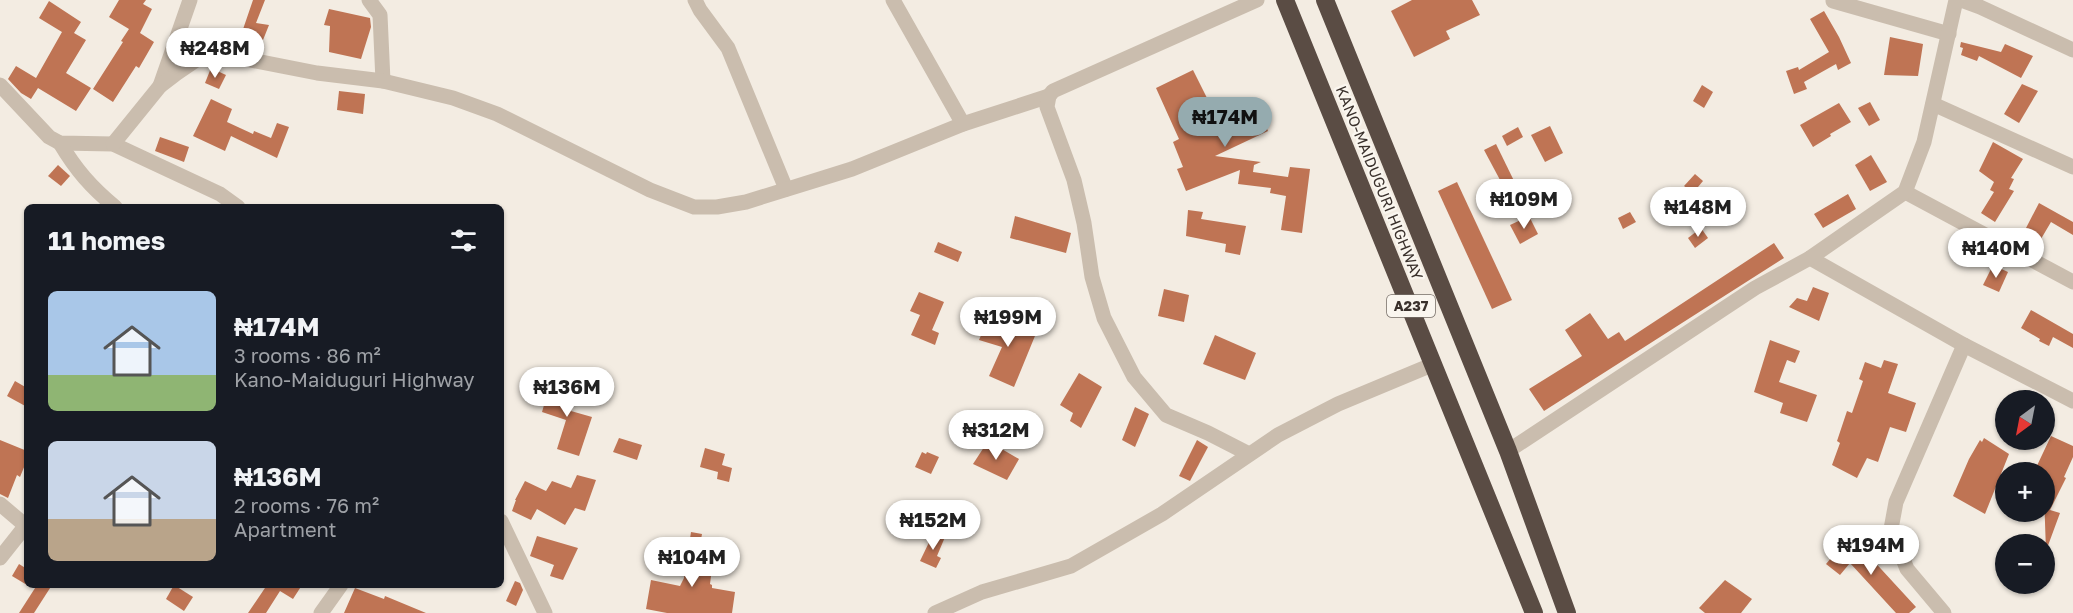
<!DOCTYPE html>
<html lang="en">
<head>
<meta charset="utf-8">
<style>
	:root { --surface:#171b24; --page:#242831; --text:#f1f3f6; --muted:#9ea1a6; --accent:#95abaf }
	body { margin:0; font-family:"Golos Text",sans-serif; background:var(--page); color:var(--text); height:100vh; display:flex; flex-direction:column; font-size:22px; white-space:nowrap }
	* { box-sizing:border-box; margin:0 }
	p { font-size:20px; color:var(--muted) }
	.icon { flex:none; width:33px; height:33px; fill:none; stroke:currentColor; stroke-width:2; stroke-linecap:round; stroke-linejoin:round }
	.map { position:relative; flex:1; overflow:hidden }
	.details { position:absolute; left:24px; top:204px; width:480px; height:384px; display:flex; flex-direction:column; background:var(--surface); border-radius:9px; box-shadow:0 2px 4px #0004 }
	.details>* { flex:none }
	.needle { width:39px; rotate:212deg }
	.buttons { position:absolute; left:1995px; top:390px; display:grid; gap:12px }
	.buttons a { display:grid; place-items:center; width:60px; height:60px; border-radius:50%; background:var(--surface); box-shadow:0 2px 4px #0004; font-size:30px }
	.price { position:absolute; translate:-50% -51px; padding:0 14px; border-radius:21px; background:#fff; color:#222; font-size:20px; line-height:39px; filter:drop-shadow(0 2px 3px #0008) }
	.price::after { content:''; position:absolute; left:50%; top:36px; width:18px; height:14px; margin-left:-9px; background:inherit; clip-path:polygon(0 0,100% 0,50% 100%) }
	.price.current { background:var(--accent); color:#111 }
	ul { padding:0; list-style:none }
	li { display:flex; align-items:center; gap:18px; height:150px; padding:0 24px }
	li span { display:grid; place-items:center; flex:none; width:168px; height:120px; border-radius:9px; color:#555 }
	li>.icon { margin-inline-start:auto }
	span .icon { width:72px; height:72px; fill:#fffc; stroke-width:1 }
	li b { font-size:26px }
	h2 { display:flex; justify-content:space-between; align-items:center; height:72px; padding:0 24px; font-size:26px }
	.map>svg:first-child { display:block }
	.building { fill:#bf7454 }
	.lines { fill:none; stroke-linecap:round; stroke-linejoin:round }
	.street { stroke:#cabdae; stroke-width:15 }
	.highway { stroke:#5a4c44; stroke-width:18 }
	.labels { text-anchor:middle; stroke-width:4.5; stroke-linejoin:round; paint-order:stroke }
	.shield { fill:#faf6ef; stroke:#746c66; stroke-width:1.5 }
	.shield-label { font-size:14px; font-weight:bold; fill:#3a312c }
	.street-label { font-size:15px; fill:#3a312c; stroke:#faf6ef }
</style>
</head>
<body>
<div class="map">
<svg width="2073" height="613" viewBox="0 0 2073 613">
	<rect width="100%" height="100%" fill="#f3ece2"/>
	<g class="building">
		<polygon points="119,0 146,0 143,4 152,9 140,33 154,42 139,68 136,66 113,102 93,89 123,42 121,41 129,29 109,17"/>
		<polygon points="253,0 265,0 256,23 269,25 263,40 252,34 249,41 240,38"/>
		<polygon points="1412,0 1472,0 1480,15 1446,31 1450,39 1414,57 1391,11"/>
		<polygon points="49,1 81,22 74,33 86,40 66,73 91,88 76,111 38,88 31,99 21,93 8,79 16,66 36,78 62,32 39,18"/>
		<polygon points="329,9 370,18 371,27 361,59 329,52 330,26 324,25"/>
		<polygon points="1824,11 1839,37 1851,63 1838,70 1836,64 1804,82 1807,89 1794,94 1786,71 1798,67 1799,70 1829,52 1810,19"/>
		<polygon points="1890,37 1923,44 1918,76 1884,75"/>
		<polygon points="1961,42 2001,52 2005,44 2033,56 2021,78 1979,56 1977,61 1961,55 1963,48 1960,47"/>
		<polygon points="211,68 226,75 219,89 205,83"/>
		<polygon points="1193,70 1222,128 1259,111 1268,131 1215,156 1261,162 1254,165 1253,172 1288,177 1290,167 1310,169 1302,233 1281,230 1286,196 1270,193 1271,188 1238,184 1240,170 1186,191 1177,169 1183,167 1173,142 1179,139 1156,88"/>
		<polygon points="2022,84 2038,91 2019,123 2004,114"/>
		<polygon points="1702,85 1713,92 1704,108 1693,101"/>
		<polygon points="339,91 365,94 363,114 337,110"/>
		<polygon points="211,99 232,109 227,122 253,134 254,131 271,138 277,123 289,127 277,158 231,136 225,151 193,136"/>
		<polygon points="1870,102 1880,120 1869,126 1858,108"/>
		<polygon points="1839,103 1851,122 1830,134 1831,136 1813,147 1800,125"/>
		<polygon points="1550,126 1563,153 1545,162 1531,135"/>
		<polygon points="1518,127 1523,137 1507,146 1502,136"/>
		<polygon points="160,137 189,147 184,162 155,151"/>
		<polygon points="1993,142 2023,159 2011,178 2014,179 2009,189 2014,191 1995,222 1981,213 1994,192 1990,190 1994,182 1979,171"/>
		<polygon points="1496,144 1517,187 1507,193 1484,150"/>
		<polygon points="1871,155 1887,182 1870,191 1855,165"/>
		<polygon points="58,165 70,176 61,186 48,176"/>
		<polygon points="1695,174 1703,181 1693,193 1684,186"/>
		<polygon points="1457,182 1512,300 1492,309 1438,191"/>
		<polygon points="1848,194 1856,209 1823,228 1814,214"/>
		<polygon points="2039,203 2073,222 2073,235 2051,222 2038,244 2025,236 2029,230 2026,228"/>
		<polygon points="1188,210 1203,212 1201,219 1246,226 1240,255 1225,252 1226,244 1186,236"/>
		<polygon points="1630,212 1636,222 1623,229 1618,218"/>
		<polygon points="1015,216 1071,233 1066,253 1010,238"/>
		<polygon points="1529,216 1538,234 1520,244 1510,225"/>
		<polygon points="1701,228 1708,238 1695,248 1688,238"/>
		<polygon points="938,242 962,252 958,262 934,252"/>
		<polygon points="1774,243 1784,258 1544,411 1529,389 1582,356 1565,330 1590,313 1608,339 1619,332 1625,341"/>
		<polygon points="1993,265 2008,272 1999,292 1983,285"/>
		<polygon points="1813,287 1829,293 1819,321 1789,307 1797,298 1807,301"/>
		<polygon points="1164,289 1189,295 1184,322 1158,316"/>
		<polygon points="919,292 944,302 932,330 939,333 935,345 911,335 920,315 910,311"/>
		<polygon points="2031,310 2073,334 2073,348 2053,337 2049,346 2039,341 2040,339 2021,328"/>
		<polygon points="989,317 1037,331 1014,387 989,376 1002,347 979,340"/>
		<polygon points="1215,335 1256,353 1245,380 1203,364"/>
		<polygon points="1770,340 1800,351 1795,363 1787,360 1779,382 1817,395 1807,422 1780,413 1783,403 1754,392"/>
		<polygon points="1884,360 1898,364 1888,393 1916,403 1906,432 1890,427 1878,462 1867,458 1857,478 1832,465 1840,443 1837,441 1847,411 1852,413 1863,381 1859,379 1865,362 1881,368"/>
		<polygon points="1079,373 1102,387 1081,428 1070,421 1073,413 1060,405"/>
		<polygon points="15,381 27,388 27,407 7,396"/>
		<polygon points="551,381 577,390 571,411 592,417 579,456 557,449 566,420 542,412"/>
		<polygon points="1135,407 1149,414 1135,447 1122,440"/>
		<polygon points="2051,436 2073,446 2073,457 2064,477 2066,478 2050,510 2060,513 2046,551 2044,494 2050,482 2044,480 2044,472 2034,472"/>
		<polygon points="619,438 642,445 637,460 613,452"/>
		<polygon points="1984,438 2009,454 1985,514 1953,496 1969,459 1980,440 1982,442"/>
		<polygon points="0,440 27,451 27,460 20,477 17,475 8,498 0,494"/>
		<polygon points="1197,440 1208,447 1190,481 1179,476"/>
		<polygon points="988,441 1019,459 1007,480 973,464"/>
		<polygon points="705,448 725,454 722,465 732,468 729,482 717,479 718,472 700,467"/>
		<polygon points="922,452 926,454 927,452 939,457 931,474 915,467"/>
		<polygon points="577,475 596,480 585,511 575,508 565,525 537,509 531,520 512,511 516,500 515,500 525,481 546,491 552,481 571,488"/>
		<polygon points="691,532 702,534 699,550 714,553 710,584 712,585 712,588 735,592 732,613 667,613 646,609 651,580 680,586 684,578"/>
		<polygon points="934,532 945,537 937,556 941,558 936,568 920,561"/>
		<polygon points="537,536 578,548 563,580 550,576 554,565 530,556"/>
		<polygon points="1848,538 1870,557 1916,607 1909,613 1896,613 1850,563 1840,575 1826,564"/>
		<polygon points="19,564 27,569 27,585 12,576"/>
		<polygon points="1725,580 1752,599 1741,613 1705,613 1699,608"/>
		<polygon points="515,581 520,583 523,590 516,606 506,601"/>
		<polygon points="37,585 52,585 34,613 19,613"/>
		<polygon points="174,585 193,597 184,611 166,599"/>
		<polygon points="267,585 302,585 293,599 280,591 266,613 248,613"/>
		<polygon points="355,588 384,599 385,596 426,613 344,613"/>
	</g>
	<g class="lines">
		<g class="street">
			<polyline points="369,0 380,15 383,81"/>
			<polyline points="695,0 700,10 728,48 786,189"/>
			<polyline points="893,0 963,124"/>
			<polyline points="1961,0 1980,7 2073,50"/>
			<polyline points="1833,1 1949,34"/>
			<polyline points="0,85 49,137 60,143 113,144 220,194 238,207"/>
			<polyline points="160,86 190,0"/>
			<polyline points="1933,104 2073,167"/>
			<path d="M60 143C76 170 91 187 115 207"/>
			<polyline points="113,144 160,86 177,73 199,58 230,56 317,73 383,81 453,98 497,114 650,190 694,207 717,207 746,202 852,169 963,124 1049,96"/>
			<polyline points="1905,192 2073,282"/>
			<polyline points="1810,258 1964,345 2073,401"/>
			<polyline points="1508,451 1755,288 1810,258 1905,192 1924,142 1956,0"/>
			<polyline points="1249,454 1208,433 1166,415 1134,377 1104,318 1092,277 1084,223 1074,180 1047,107 1049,96 1053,91 1257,0"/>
			<polyline points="0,504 26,526"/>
			<polyline points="501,521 545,613"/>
			<polyline points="0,558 27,524"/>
			<polyline points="321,613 341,585"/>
			<polyline points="935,613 982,592 1071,566 1162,514 1278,435 1338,404 1434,364"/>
			<polyline points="1944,613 1907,569 1891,529 1896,502 1964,345"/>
		</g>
		<g class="highway">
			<polyline points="1285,0 1534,613"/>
			<polyline points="1325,0 1508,451 1567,613"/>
		</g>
	</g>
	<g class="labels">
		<rect class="shield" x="1387" y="295" width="48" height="22" rx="4.5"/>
		<g class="shield-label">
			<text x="1411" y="311">A237</text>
		</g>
		<g class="street-label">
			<text transform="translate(1379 183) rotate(68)" y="5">KANO-MAIDUGURI HIGHWAY</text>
		</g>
	</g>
</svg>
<div class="buttons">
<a><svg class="needle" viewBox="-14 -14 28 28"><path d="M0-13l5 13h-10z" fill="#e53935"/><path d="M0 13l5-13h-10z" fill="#9ea1a6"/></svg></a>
<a>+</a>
<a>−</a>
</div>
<b class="price" style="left:215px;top:79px">₦248M</b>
<b class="price current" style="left:1225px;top:148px">₦174M</b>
<b class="price" style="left:1524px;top:230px">₦109M</b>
<b class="price" style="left:1698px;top:238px">₦148M</b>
<b class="price" style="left:1996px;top:279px">₦140M</b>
<b class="price" style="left:1008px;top:348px">₦199M</b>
<b class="price" style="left:567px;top:418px">₦136M</b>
<b class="price" style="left:996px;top:461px">₦312M</b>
<b class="price" style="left:933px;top:551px">₦152M</b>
<b class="price" style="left:1871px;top:576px">₦194M</b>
<b class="price" style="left:692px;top:588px">₦104M</b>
<section class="details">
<h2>11 homes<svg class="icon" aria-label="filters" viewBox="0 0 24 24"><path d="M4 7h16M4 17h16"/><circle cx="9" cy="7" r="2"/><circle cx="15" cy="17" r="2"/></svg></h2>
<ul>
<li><span style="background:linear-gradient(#a9c7e8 70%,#8fb573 0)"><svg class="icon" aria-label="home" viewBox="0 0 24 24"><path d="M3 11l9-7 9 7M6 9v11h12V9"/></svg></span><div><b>₦174M</b><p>3 rooms · 86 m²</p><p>Kano-Maiduguri Highway</p></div></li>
<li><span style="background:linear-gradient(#c9d6e8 65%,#b9a48a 0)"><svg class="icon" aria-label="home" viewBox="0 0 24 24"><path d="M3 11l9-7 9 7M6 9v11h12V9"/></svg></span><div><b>₦136M</b><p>2 rooms · 76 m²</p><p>Apartment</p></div></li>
</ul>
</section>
</div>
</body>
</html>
